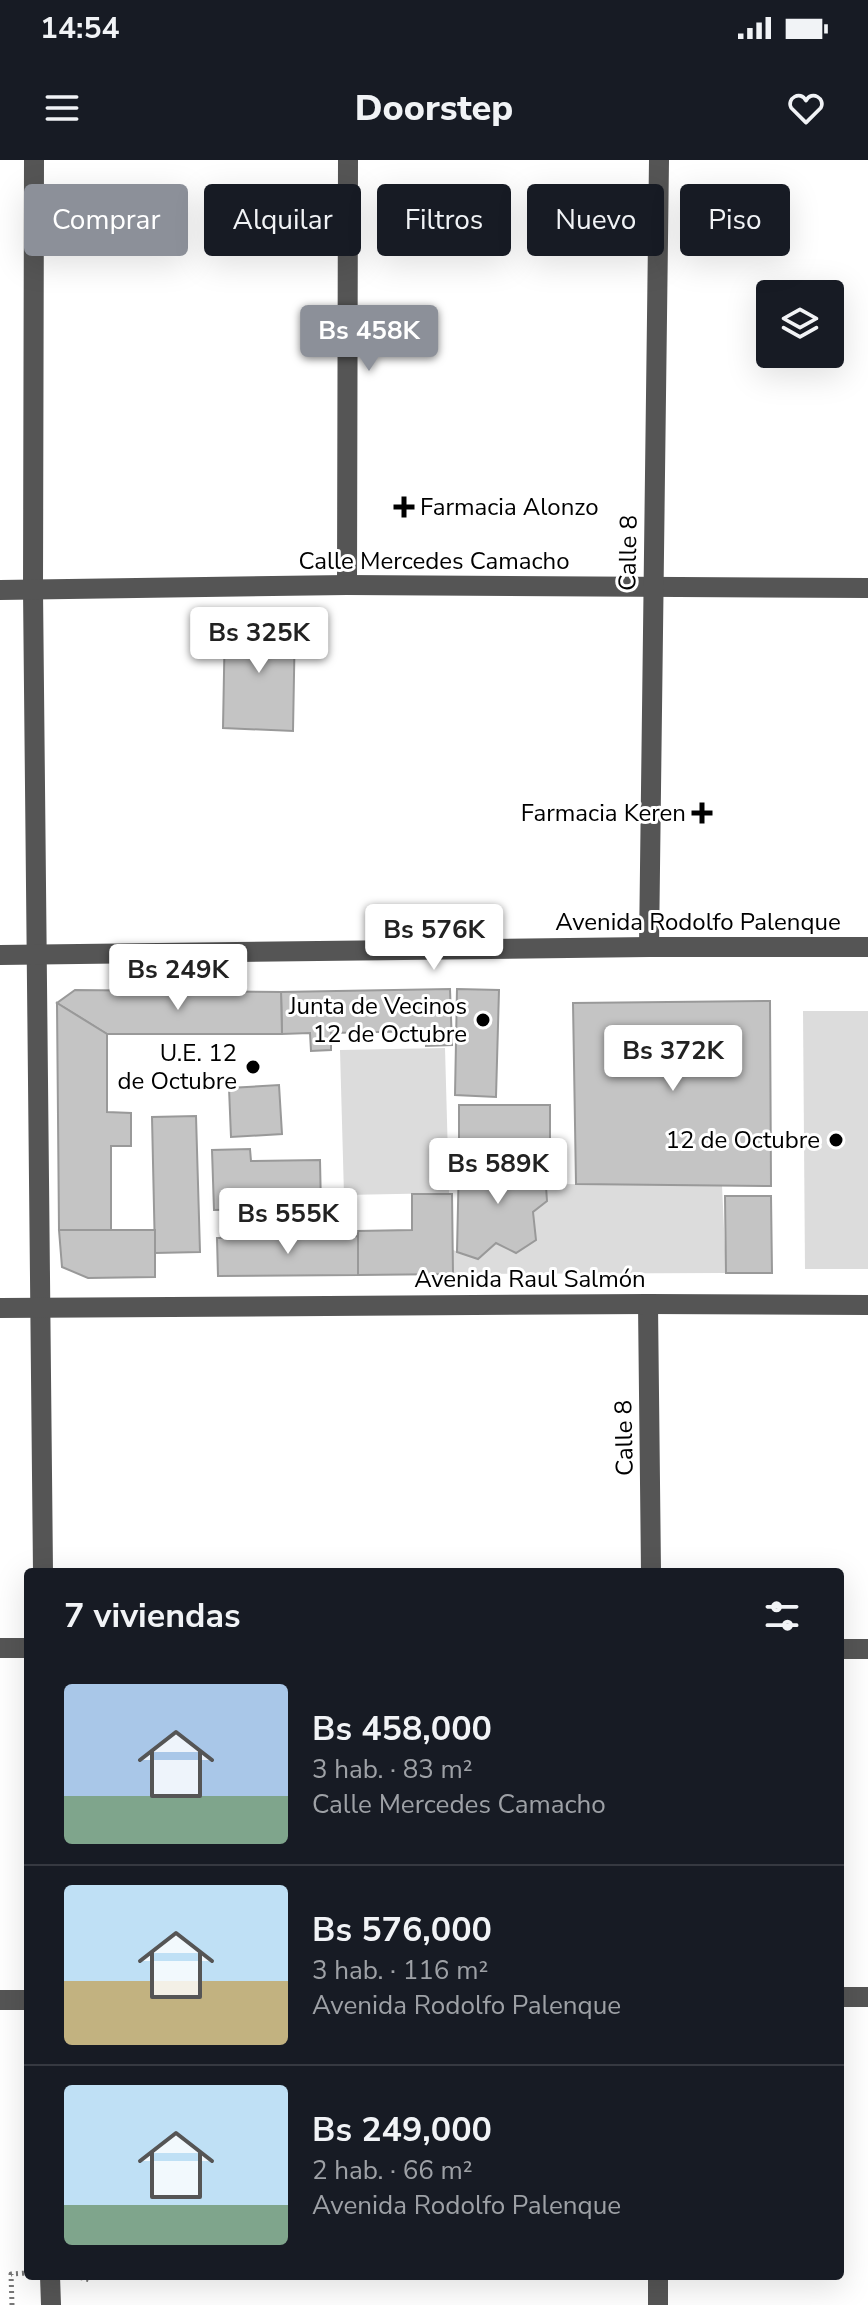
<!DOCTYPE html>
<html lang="es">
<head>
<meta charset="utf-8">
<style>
	:root { --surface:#171b24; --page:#242831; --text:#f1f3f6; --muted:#9ea1a6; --line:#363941; --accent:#8c9099 }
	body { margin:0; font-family:"Nunito Sans",sans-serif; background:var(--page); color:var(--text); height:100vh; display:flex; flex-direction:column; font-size:30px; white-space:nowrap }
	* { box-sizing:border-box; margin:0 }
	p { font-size:26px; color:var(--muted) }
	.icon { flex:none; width:44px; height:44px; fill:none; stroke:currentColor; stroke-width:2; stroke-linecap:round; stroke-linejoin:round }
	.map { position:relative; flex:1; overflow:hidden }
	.side { position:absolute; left:24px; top:1408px; width:820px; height:712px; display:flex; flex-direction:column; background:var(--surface); border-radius:8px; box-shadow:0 8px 32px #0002 }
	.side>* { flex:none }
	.hud { position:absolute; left:24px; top:24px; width:820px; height:72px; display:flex; gap:16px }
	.tools { position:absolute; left:756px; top:120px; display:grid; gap:16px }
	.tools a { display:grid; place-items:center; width:88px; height:88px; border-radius:8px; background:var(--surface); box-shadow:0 8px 32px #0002; font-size:40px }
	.price { position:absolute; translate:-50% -68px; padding:0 18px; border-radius:8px; background:#fff; color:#222; font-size:26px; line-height:52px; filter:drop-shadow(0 2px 4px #0008) }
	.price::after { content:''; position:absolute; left:50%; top:48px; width:24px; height:18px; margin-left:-12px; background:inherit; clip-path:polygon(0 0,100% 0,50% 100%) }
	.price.on { background:var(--accent); color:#fff }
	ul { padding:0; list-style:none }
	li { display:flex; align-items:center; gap:24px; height:200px; padding:0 40px }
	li+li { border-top:2px solid var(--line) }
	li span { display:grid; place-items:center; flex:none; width:224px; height:160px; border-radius:8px; color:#555 }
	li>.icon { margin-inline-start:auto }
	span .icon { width:96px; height:96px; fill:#fffc; stroke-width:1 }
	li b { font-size:34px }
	h2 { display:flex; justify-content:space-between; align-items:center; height:96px; padding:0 40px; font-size:34px }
	.chip { padding:0 28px; border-radius:8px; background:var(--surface); box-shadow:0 8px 32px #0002; font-size:28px; line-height:72px }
	.chip.on { background:var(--accent); color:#fff }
	.status { display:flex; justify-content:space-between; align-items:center; height:56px; padding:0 40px; background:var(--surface); direction:ltr }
	.status svg { height:22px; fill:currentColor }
	header { display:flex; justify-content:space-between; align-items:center; height:104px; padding:0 40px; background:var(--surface); font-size:36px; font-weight:800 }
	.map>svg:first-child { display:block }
	.green { fill:#dcdcdc }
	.building { fill:#c4c4c4; stroke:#999; stroke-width:2 }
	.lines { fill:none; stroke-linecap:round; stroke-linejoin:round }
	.path { stroke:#777; stroke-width:5; stroke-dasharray:2 4; stroke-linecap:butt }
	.minor { stroke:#555; stroke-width:20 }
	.poi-dot { fill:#000; stroke:#fff; stroke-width:3 }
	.labels { text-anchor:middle; stroke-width:6; stroke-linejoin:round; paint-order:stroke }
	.poi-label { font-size:24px; fill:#000; stroke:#fff; text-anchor:end }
	.street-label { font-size:24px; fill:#000; stroke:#fff }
</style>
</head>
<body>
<div class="status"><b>14:54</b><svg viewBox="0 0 49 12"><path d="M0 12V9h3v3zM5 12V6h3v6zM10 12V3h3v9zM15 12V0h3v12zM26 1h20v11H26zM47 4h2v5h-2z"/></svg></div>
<header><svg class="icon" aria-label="menu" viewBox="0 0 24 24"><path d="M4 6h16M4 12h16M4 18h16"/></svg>Doorstep<svg class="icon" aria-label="heart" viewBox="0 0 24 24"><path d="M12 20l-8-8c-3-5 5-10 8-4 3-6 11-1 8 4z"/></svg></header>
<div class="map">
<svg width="868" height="2145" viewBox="0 0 868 2145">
	<rect width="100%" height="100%" fill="#fff"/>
	<g class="green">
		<polygon points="803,851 868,851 868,1109 805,1109"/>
		<polygon points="445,888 449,1033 344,1035 340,890"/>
		<polygon points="546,1024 722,1025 726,1113 453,1114 453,1090 478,1099 496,1083 517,1093 536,1080 533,1052 547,1041"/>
	</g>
	<g class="building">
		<polygon points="225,459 295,460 293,571 223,568"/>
		<polygon points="450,829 452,885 426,886 426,871 331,873 331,890 311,891 310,873 282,874 281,832"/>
		<polygon points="457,829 499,830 496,937 455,935"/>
		<polygon points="75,830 281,832 282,874 107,874 57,843"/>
		<polygon points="770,841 771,1026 576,1024 573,843"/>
		<polygon points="57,843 107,874 107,952 131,953 131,986 111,986 111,1070 59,1070"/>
		<polygon points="279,925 282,974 231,977 229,928"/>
		<rect x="459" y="945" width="91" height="52"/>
		<polygon points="196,956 200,1092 155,1093 152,957"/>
		<polygon points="250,989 251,1001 320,1000 321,1048 214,1050 212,990"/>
		<polygon points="517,997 545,1012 547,1041 533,1052 536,1080 516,1093 496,1083 478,1099 457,1092 459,1000 488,1000 488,1022"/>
		<polygon points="412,1034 452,1034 453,1114 358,1115 358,1071 412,1070"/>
		<polygon points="725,1036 771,1036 772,1113 726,1113"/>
		<polygon points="59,1070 155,1070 155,1117 88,1118 62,1107"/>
		<polygon points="358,1076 358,1115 218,1116 217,1078"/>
	</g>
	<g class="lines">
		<g class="path">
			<polyline points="75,2116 90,2120"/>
			<polyline points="12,2145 11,2114 27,2113"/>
		</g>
		<g class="minor">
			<polyline points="34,0 33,430 43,1412"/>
			<polyline points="347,425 348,0"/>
			<polyline points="0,430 347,425 868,428"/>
			<polyline points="649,787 659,0"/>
			<polyline points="0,795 649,787 868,787"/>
			<polyline points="648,1144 651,1412"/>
			<polyline points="0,1148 648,1144 868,1145"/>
			<polyline points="0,1488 28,1488"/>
			<polyline points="840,1489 868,1489"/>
			<polyline points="840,1837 868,1837"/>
			<polyline points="0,1840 28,1840"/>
			<polyline points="50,2116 51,2145"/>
			<polyline points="658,2145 658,2116"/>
		</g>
	</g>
	<g class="poi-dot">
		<path d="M400 335h8v8h8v8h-8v8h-8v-8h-8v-8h8z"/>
		<path d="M698 641h8v8h8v8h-8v8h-8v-8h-8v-8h8z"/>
		<circle cx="483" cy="860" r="8"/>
		<circle cx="253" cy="907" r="8"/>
		<circle cx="836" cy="980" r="8"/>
	</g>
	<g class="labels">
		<g class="poi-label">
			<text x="420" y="355" text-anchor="start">Farmacia Alonzo</text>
			<text x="686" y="661">Farmacia Keren</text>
			<text x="467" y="854">Junta de Vecinos<tspan x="467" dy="28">12 de Octubre</tspan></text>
			<text x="237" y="901">U.E. 12<tspan x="237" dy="28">de Octubre</tspan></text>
			<text x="820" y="988">12 de Octubre</text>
		</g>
		<g class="street-label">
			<text transform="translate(628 393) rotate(-89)" y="8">Calle 8</text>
			<text x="434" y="409">Calle Mercedes Camacho</text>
			<text x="698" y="770">Avenida Rodolfo Palenque</text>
			<text x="530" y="1127">Avenida Raul Salmón</text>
			<text transform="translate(624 1278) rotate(-91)" y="8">Calle 8</text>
		</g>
	</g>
</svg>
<div class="tools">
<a><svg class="icon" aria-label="layers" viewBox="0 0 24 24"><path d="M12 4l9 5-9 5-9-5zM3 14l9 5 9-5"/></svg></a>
</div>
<b class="price on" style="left:369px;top:213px">Bs 458K</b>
<b class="price" style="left:259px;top:515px">Bs 325K</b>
<b class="price" style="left:434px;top:812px">Bs 576K</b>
<b class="price" style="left:178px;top:852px">Bs 249K</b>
<b class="price" style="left:673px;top:933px">Bs 372K</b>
<b class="price" style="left:498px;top:1046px">Bs 589K</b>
<b class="price" style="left:288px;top:1096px">Bs 555K</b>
<div class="hud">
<a class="chip on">Comprar</a>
<a class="chip">Alquilar</a>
<a class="chip">Filtros</a>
<a class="chip">Nuevo</a>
<a class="chip">Piso</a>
</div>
<section class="side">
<h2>7 viviendas<svg class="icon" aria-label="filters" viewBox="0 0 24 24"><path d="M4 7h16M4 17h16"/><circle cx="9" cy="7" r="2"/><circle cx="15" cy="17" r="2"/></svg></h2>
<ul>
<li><span style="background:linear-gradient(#a9c7e8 70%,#7fa58c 0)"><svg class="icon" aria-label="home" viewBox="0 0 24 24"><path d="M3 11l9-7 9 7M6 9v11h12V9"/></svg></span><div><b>Bs 458,000</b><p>3 hab. · 83 m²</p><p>Calle Mercedes Camacho</p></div></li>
<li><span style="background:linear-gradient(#bfe0f5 60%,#c2b280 0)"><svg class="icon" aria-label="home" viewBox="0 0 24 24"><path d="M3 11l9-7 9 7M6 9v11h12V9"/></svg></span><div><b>Bs 576,000</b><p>3 hab. · 116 m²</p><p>Avenida Rodolfo Palenque</p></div></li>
<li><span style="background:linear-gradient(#bfe0f5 75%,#7fa58c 0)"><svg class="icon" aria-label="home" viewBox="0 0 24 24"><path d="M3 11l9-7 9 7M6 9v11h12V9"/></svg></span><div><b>Bs 249,000</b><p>2 hab. · 66 m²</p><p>Avenida Rodolfo Palenque</p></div></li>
</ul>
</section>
</div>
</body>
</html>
